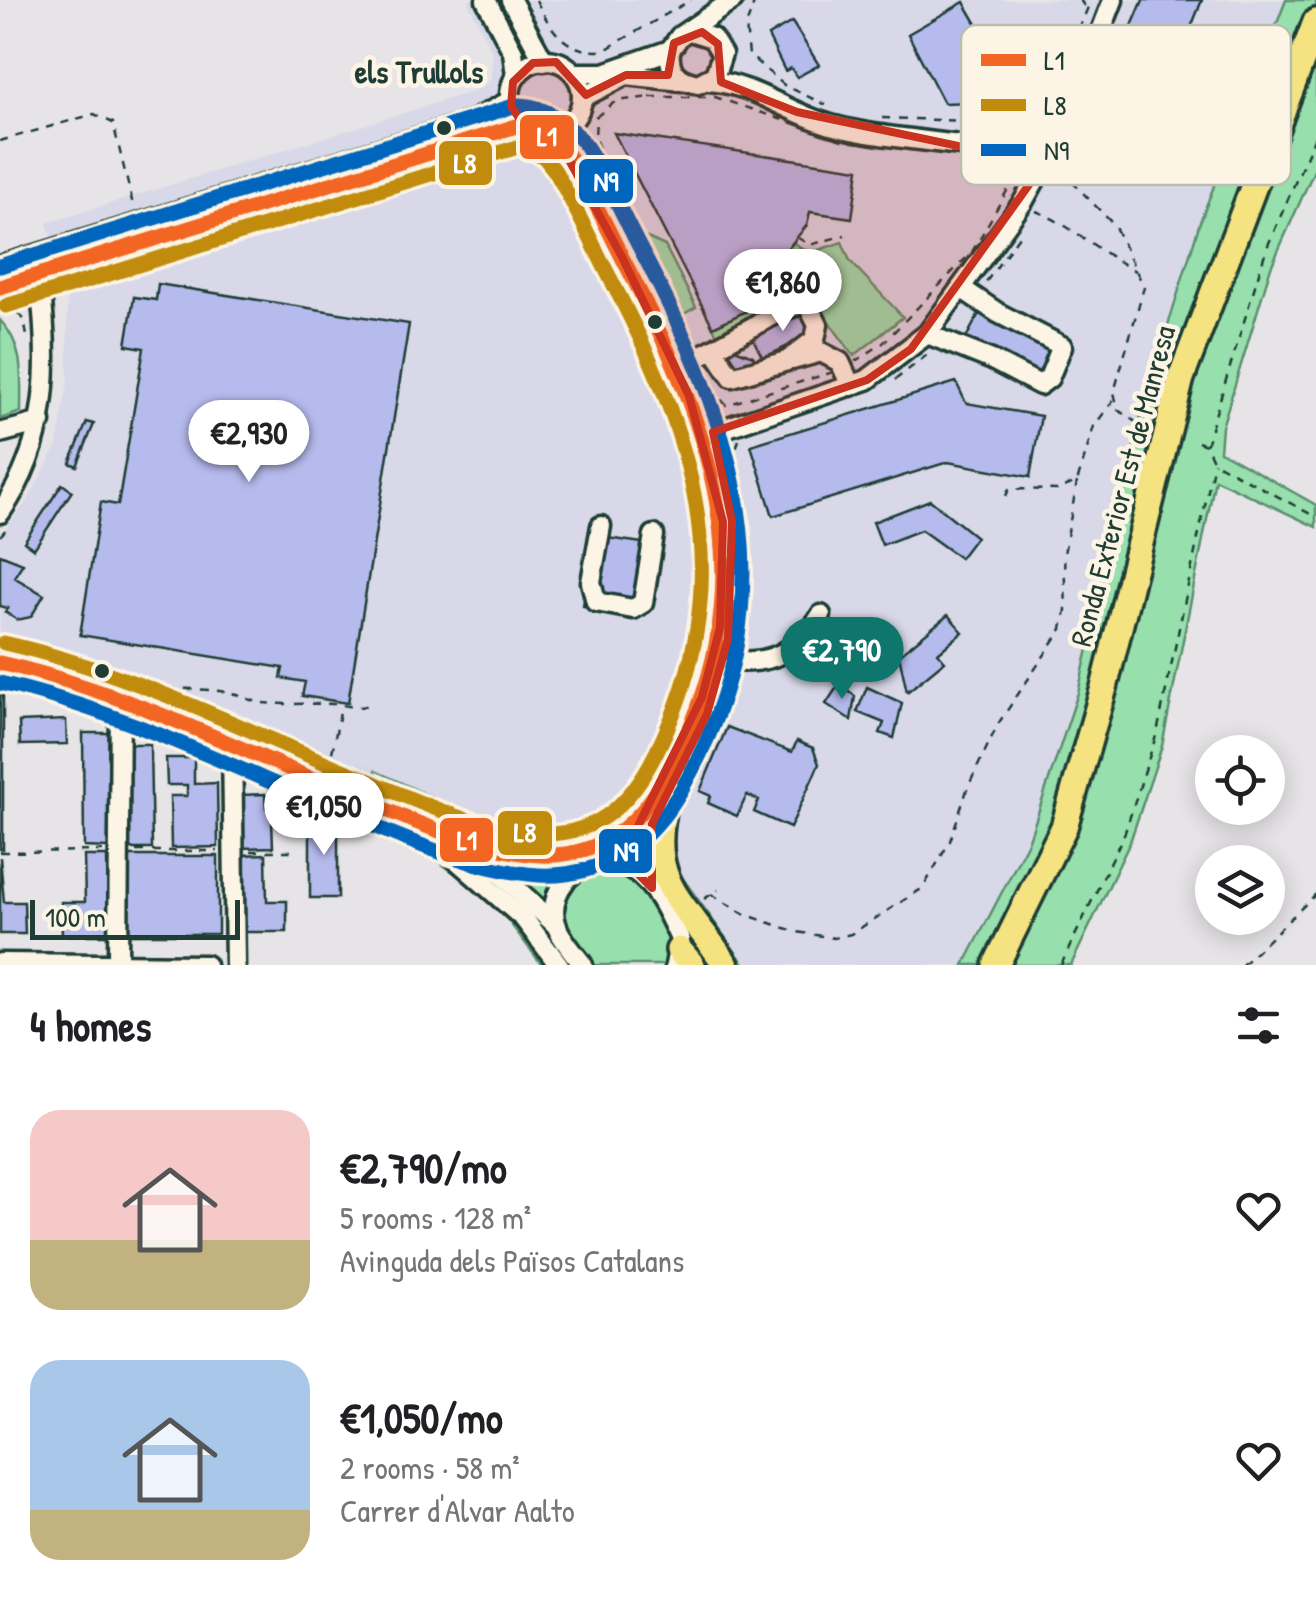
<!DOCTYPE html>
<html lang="en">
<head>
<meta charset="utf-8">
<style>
	:root { --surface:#fff; --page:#f2f2f2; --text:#202124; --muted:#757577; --accent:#0f766e }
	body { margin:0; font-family:"Patrick Hand",sans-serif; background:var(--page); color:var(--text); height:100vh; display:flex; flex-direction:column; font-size:38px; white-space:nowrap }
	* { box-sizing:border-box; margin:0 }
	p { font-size:32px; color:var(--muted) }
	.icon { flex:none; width:55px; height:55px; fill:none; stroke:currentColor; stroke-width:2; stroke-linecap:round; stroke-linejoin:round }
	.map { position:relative; height:965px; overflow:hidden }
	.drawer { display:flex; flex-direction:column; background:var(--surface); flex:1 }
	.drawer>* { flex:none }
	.controls { position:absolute; left:1195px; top:735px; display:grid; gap:20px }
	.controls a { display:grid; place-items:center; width:90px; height:90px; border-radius:50%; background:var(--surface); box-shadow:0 5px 25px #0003; font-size:50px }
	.scale { position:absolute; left:30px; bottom:25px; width:210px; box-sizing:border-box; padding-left:10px; border:5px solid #1f3d34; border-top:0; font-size:28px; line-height:35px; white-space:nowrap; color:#1f3d34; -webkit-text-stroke:8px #fcf5e5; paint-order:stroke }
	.price { position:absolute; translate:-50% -85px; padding:0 22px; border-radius:35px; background:#fff; color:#222; font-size:32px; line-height:65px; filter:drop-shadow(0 2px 5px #0008) }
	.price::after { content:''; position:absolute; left:50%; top:60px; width:30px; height:22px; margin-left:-15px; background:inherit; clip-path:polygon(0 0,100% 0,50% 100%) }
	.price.on { background:var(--accent); color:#fff }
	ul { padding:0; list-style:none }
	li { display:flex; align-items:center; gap:30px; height:250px; padding:0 30px }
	li span { display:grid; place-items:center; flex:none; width:280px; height:200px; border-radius:30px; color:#555 }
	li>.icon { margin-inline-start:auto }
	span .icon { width:120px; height:120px; fill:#fffc; stroke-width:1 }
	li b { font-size:42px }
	h2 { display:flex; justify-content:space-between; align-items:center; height:120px; padding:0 30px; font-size:42px }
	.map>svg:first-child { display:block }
	.built { fill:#d8d8e9 }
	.green { fill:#97dfad; stroke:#5b8e70; stroke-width:2.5 }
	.building { fill:#b6bbed; stroke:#1f3d34; stroke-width:2.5 }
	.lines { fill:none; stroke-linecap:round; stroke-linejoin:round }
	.minor-casing { stroke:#1f3d34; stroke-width:25 }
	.highway-casing { stroke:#1f3d34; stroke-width:32 }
	.path { stroke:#1f3d34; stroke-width:2.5; stroke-dasharray:8 8; stroke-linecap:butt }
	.minor { stroke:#fcf5e5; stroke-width:18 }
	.highway { stroke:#f5e382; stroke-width:25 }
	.bus-1-casing { stroke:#fcf5e5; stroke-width:22 }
	.bus-2-casing { stroke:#fcf5e5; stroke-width:22 }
	.bus-3-casing { stroke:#fcf5e5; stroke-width:22 }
	.bus-1 { stroke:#f26522; stroke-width:15 }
	.bus-2 { stroke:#c18c0d; stroke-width:15 }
	.bus-3 { stroke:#0065bd; stroke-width:15 }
	.marked { fill:#c8321e; fill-opacity:0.2; stroke:#c8321e; stroke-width:8; stroke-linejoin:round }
	.bus-dot { fill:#1f3d34; stroke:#fcf5e5; stroke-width:4 }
	.labels { text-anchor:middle; stroke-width:9; stroke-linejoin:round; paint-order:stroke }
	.street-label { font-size:30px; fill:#1f3d34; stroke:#fcf5e5 }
	.neighbourhood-label { font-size:32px; font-weight:bold; fill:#1f3d34; stroke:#fcf5e5 }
	.key { fill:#fcf5e5; stroke:#babeb0; stroke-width:2.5 }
	.key-label { font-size:28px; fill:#1f3d34 }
	.line-badge { stroke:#fcf5e5; stroke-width:4 }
	.badge-label { font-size:28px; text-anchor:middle; font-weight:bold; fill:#fff }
</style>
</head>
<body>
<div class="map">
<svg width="1316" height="965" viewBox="0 0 1316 965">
	<rect width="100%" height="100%" fill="#e7e4e7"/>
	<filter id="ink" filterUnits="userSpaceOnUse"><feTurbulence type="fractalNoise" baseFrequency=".01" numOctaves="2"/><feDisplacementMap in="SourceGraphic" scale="20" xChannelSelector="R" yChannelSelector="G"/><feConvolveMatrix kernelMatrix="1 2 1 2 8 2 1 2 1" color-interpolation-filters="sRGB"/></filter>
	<g filter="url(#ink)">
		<polygon class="built" points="467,0 1286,0 1200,222 1143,406 1078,693 1029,840 963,965 745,965 679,873 596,828 553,838 476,815 375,772 362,809 104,705 0,675 0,535 29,499 57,445 68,382 67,289 47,223 478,90 490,81 493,54"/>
		<g class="green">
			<polygon points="1286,0 1316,0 1316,166 1271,267 1222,427 1220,451 1316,505 1316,527 1215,479 1162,746 1130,842 1071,965 964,965 1029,840 1078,693 1143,406 1200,222"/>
			<polygon points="645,237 665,246 696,307 684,314"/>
			<polygon points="842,242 850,261 903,317 854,356 807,292 718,337 713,327 758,305 741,270 773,261 794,243 810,253"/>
			<path d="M0 320C25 346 21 378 21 412L0 419Z"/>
			<path d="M375 771C421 791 504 834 552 837 575 839 600 826 618 815L679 873 745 965H542L491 898 362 809Z"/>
		</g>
		<g class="building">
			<polygon points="1202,0 1165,92 1113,71 1143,0"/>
			<polygon points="964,2 1017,93 1001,101 944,103 908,34"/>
			<polygon points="792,22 819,65 797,77 791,68 785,71 768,36"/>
			<polygon points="614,133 859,169 852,218 810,212 807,225 785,252 761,267 741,270 759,305 713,327"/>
			<polygon points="158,284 409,324 348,703 302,696 305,682 281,678 283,668 80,635 101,502 118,505 144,348 126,345 134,297 156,300"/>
			<polygon points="982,308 1057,346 1040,381 964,342"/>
			<polygon points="802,309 814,333 763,358 751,335"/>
			<polygon points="735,349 753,356 757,365 735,373 726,351"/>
			<polygon points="956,382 966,403 1041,416 1030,477 948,462 773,516 751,445"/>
			<polygon points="87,422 94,424 77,466 70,463"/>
			<polygon points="62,484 72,491 34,549 24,542"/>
			<polygon points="930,500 976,537 960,558 921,530 882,545 873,522"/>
			<polygon points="594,536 656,545 645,615 583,606"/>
			<polygon points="0,554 23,563 14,577 44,595 31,617 17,620 5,612 8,608 0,606"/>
			<polygon points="948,615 963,632 938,653 945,661 907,692 899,655"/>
			<polygon points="839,684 855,696 851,720 826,704"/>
			<polygon points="867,687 902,703 894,738 880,733 884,723 857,712"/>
			<rect x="0" y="695" width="3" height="154"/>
			<polygon points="66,720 67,744 20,745 19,722"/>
			<polygon points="727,727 792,752 797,741 813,748 819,764 790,828 754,812 759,800 747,795 737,816 708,803 711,796 700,791"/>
			<polygon points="83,733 109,733 108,848 84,847"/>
			<polygon points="125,744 150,744 152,849 127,849"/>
			<polygon points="166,758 194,758 194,784 217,783 218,847 171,848 170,796 187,796 187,785 167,785"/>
			<polygon points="265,794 266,808 288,807 288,820 272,820 273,847 242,848 240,795"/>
			<rect x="310" y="818" width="28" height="80"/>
			<polygon points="266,854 267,901 287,901 287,932 242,932 241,855"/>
			<polygon points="84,856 107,856 108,935 62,935 61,902 85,902"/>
			<rect x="128" y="856" width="90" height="78"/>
			<polygon points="0,857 4,902 24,902 25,934 0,934"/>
		</g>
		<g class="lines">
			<defs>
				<g id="minor">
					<polyline points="486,0 513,52 516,76"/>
					<polyline points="511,0 544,61"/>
					<path d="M693 32 712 38 722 54 715 75 698 84C678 80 668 72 670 50L680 36 733 0"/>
					<circle cx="546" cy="96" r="36"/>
					<polyline points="574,73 604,73 670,50"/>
					<path d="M709 81C757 85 785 112 831 125 901 144 975 139 1044 164"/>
					<polyline points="582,98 626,75 682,81"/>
					<path d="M571 123 573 144C596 181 614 220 633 258 695 377 754 502 728 640 717 701 688 754 660 808"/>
					<polyline points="543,132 562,147 572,165"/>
					<polyline points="0,266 474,120 510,101"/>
					<polyline points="0,287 523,124"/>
					<polyline points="927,334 992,360 1040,385 1049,378 1062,346 998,313 961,288"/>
					<polyline points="792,360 821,352 840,362 851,386"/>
					<polyline points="678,367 713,349 732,377 787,361 815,339 818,325 806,302 779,312 713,349"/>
					<polyline points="713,432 867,380 927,334 1023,202 1063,130 1113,0"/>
					<polyline points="0,433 41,422"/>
					<path d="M0 513C51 441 50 360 39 275"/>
					<polyline points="601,526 591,582 596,602 633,609 643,603 654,535"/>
					<path d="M715 659C763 667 794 658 821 615"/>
					<polyline points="0,663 40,669 120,697 404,817 487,862 557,926"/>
					<polyline points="232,742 235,965"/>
					<polyline points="445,830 545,860 585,864"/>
					<polyline points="651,832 647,853 652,888"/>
					<polyline points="436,842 524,919 559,965"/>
					<polyline points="560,854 593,849 637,816"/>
					<polyline points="604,861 636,830 658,790"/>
					<polyline points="118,962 120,697"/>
					<polyline points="0,963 206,965"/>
					<path d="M583 965C575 954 562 940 557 927 541 882 595 845 633 870 656 885 669 915 680 939L675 965"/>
				</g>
				<g id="highway">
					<path d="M666 798C644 884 683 899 726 965"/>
					<polyline points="679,950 692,965"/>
					<polyline points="996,965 1064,827 1105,684 1181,378 1316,22"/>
				</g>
			</defs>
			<use href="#minor" class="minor-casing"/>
			<use href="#highway" class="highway-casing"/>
			<g class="path">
				<path d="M536 0C552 32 565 52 603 51L691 0"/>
				<polyline points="755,0 746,26 749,55 784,85 826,105"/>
				<polyline points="1080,0 1087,10"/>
				<polygon points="650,97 715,97 845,141 1001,161 1013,165 1016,175 972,252 882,344 843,369 726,405 712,389 595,139 596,117 616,101"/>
				<polyline points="882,118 1029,123 1042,117 1091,0"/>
				<polyline points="0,141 94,114 113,123 134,209"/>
				<polyline points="1029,142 1030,125"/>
				<polyline points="1061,170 1114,225 1144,287 1114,392 1118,410 1146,429"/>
				<polyline points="570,183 662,363"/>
				<path d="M1036 211C1073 226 1100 253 1136 271"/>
				<polyline points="798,238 810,245 845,235"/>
				<polyline points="986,282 1022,232"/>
				<polyline points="58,299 66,284"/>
				<polyline points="6,303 24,319 28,342"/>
				<polyline points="895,380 932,351"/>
				<polyline points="673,383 687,417"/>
				<polyline points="739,440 734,454 741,480"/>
				<polyline points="1198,442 1206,445 1214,462 1316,517"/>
				<polyline points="1206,445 1266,250 1316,134"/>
				<path d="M701 463C715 523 720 588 705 648"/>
				<polyline points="743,488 749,534"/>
				<polyline points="1006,496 1009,489 1057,490 1077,482 1094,426 1114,400"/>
				<polyline points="0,536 9,526"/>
				<polyline points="750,547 750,564"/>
				<polyline points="0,645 11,647"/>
				<path d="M153 691C169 687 215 689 232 693 242 696 251 701 262 703 285 705 311 703 332 704 346 704 357 711 370 704"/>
				<polyline points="329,768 341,707"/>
				<polyline points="655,773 675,740 700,666"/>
				<polyline points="410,801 444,815"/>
				<polyline points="136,851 218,851"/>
				<polyline points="251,851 295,851"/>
				<polyline points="0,852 103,851"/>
				<polyline points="711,894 744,914 797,932 834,938 851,934 923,888 950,841 968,787 998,724 1062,629 1066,610 1064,554 1077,482"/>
				<polyline points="704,899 718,890"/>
				<polyline points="1061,965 1125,832 1157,733 1214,462"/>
				<polyline points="1242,965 1316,894"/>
			</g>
			<use href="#minor" class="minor"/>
			<use href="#highway" class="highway"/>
			<defs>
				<path id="bus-1" d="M0 287 523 124 557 142 572 161C591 193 607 228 624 261 715 434 771 592 666 776 639 825 598 858 540 855 477 851 410 820 353 796 236 748 124 691 0 663"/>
				<path id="bus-2" d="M4 643C128 671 240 728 357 776 413 799 481 833 543 834 600 835 633 800 657 751 743 576 692 433 607 272 590 238 574 204 555 171L544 157 521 146 6 306"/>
				<path id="bus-3" d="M0 266 517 105C545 103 574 128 588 149 608 181 623 216 641 250 736 429 792 594 684 785 653 841 605 878 539 875 476 871 409 841 352 817 236 769 123 711 0 683"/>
			</defs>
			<use href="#bus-1" class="bus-1-casing"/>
			<use href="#bus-2" class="bus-2-casing"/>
			<use href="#bus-3" class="bus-3-casing"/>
			<use href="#bus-1" class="bus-1"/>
			<use href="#bus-2" class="bus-2"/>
			<use href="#bus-3" class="bus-3"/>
		</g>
	</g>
	<path class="marked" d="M702 32 718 44 721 82 797 112 1044 164 911 349 867 380 713 432 732 521 728 639 707 714 652 824V888L633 869 604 861 636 830 702 697 720 627 723 522 689 396 622 257 562 147 523 124 511 106 513 82 533 63 556 62 586 95 626 75H668L674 43Z"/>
	<g class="bus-dot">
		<circle cx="444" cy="128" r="9"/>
		<circle cx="655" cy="322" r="9"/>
		<circle cx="102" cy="671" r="9"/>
	</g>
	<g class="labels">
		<g class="street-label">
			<text transform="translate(1123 486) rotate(-75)" y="10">Ronda Exterior Est de Manresa</text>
		</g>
		<g class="neighbourhood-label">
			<text x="419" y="83">els Trullols</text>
		</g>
	</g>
	<rect x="961" y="25" width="330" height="160" rx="15" class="key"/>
	<rect x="981" y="54" width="45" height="12" fill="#f26522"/>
	<rect x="981" y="99" width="45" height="12" fill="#c18c0d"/>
	<rect x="981" y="144" width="45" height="12" fill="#0065bd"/>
	<g class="key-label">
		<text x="1044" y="70">L1</text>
		<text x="1044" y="115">L8</text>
		<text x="1044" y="160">N9</text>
	</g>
	<g class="line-badge">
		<rect x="518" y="113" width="58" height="48" rx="10" fill="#f26522"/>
		<rect x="437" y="139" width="57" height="48" rx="10" fill="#c18c0d"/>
		<rect x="577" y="157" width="58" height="48" rx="10" fill="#0065bd"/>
		<rect x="496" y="809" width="58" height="48" rx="10" fill="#c18c0d"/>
		<rect x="438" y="816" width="57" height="48" rx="10" fill="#f26522"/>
		<rect x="597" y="827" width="57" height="48" rx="10" fill="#0065bd"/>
	</g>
	<g class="badge-label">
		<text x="547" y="146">L1</text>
		<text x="465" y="173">L8</text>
		<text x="606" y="191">N9</text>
		<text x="525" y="842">L8</text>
		<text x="467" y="850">L1</text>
		<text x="626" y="861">N9</text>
	</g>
</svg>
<div class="controls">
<a><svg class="icon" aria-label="locate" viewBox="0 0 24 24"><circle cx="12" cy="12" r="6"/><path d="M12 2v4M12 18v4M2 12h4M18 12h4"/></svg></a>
<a><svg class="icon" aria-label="layers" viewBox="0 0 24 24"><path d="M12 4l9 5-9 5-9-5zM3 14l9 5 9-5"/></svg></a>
</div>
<div class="scale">100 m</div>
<b class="price" style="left:783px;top:334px">€1,860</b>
<b class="price" style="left:249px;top:485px">€2,930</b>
<b class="price on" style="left:842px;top:702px">€2,790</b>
<b class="price" style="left:324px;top:858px">€1,050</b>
</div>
<section class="drawer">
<h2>4 homes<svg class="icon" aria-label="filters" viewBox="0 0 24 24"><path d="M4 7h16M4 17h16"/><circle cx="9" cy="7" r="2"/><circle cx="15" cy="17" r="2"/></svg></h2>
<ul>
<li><span style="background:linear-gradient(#f6c9c9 65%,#c2b280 0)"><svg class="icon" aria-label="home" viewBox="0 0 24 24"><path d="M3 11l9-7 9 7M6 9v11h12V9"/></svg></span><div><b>€2,790/mo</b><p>5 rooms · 128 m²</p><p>Avinguda dels Països Catalans</p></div><svg class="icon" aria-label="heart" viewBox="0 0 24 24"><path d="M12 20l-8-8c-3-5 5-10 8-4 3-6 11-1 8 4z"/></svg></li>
<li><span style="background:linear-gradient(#a9c7e8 75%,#c2b280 0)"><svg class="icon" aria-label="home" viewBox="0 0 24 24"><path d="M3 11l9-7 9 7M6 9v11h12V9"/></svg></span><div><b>€1,050/mo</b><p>2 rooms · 58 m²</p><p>Carrer d'Alvar Aalto</p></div><svg class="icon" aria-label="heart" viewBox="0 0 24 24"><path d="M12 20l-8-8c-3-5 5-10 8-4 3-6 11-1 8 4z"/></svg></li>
</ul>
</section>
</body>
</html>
